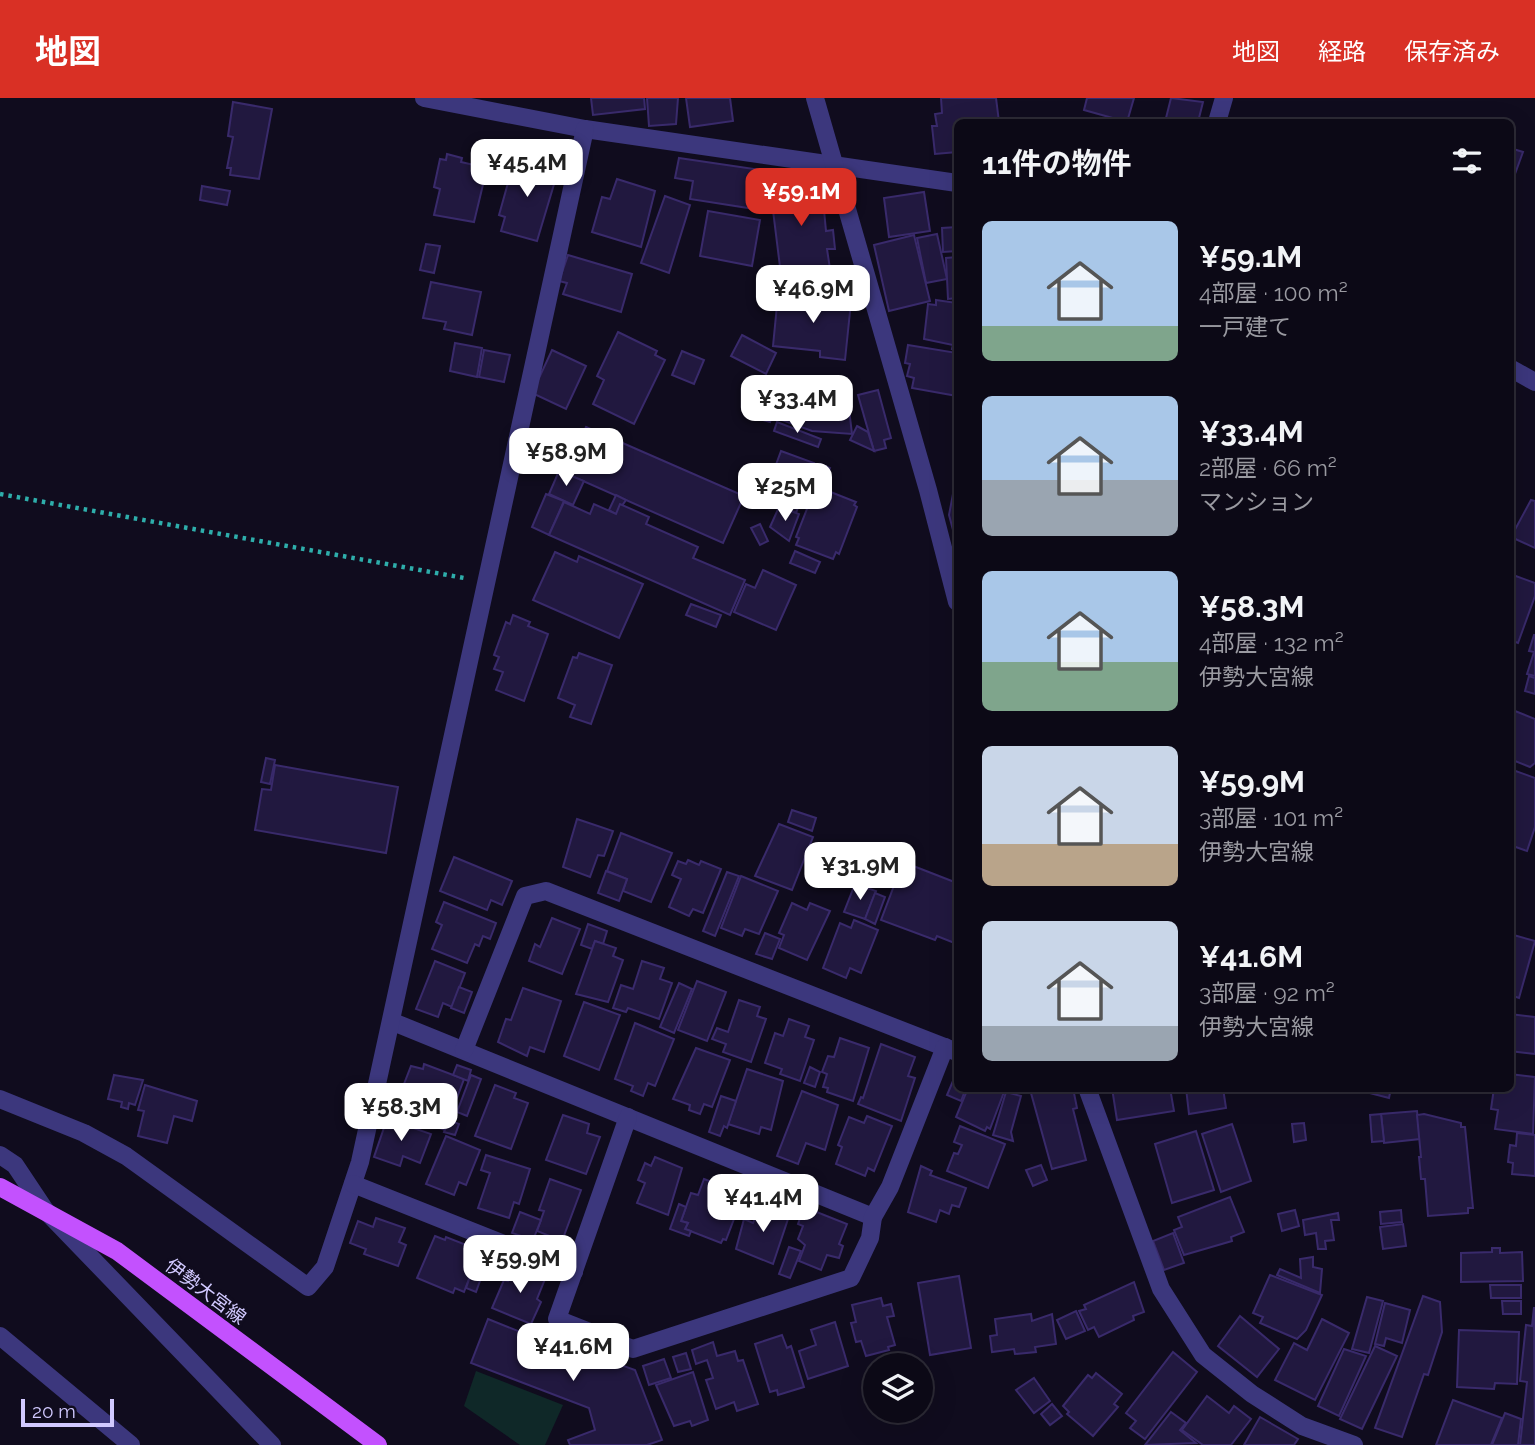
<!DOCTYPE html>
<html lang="ja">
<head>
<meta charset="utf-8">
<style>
	:root { --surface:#0c0916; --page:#15121f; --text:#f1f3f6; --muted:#9a9aa1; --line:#2c2a35; --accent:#d93025 }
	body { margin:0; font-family:Raleway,"Noto Sans JP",sans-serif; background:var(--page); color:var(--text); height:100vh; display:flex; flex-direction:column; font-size:26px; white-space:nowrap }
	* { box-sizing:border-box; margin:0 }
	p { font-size:23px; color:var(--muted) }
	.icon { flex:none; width:38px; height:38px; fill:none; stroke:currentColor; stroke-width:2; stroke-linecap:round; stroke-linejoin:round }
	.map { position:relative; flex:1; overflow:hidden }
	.sheet { position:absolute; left:954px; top:21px; width:560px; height:973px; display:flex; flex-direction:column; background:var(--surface); border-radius:10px; box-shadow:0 7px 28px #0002,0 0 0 2px var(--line) }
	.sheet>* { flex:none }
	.tools { position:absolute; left:863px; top:1255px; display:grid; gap:14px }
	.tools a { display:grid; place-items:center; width:70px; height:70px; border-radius:50%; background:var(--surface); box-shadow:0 7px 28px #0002,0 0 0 2px var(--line); font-size:35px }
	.scale { position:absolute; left:21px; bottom:18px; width:93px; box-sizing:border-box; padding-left:7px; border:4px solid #d1c9ff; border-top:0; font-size:19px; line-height:24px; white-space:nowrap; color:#d1c9ff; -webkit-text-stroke:5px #100c1e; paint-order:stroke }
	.price { position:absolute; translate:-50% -60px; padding:0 16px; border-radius:14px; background:#fff; color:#222; font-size:23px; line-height:46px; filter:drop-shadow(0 2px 4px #0008) }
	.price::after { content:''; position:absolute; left:50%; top:42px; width:21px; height:16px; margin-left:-10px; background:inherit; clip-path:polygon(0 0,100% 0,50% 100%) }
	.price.active { background:var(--accent); color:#fff }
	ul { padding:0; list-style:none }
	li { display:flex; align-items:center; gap:21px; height:175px; padding:0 28px }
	li span { display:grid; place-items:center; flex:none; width:196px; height:140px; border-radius:10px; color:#555 }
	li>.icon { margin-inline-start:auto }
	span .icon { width:84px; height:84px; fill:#fffc; stroke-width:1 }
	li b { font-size:30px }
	h2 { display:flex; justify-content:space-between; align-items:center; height:84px; padding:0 28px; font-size:30px }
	header { display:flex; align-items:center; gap:42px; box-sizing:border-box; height:98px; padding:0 35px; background:var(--accent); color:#fff }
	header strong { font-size:33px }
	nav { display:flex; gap:38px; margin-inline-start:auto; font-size:24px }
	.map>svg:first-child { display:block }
	.green { fill:#0f2828 }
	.building { fill:#21183f; stroke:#392a6b; stroke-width:2 }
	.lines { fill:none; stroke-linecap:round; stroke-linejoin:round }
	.path { stroke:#2eaeab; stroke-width:4.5; stroke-dasharray:3.5 5; stroke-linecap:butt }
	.minor { stroke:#3c377d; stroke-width:18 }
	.tertiary { stroke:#3c377d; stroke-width:18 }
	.primary { stroke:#c351fe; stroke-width:18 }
	.labels { text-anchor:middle; stroke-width:6; stroke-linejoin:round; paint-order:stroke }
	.street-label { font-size:19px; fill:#d1c9ff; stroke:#100c1e }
</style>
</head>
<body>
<header>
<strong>地図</strong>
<nav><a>地図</a><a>経路</a><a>保存済み</a></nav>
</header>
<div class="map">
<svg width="1535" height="1347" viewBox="0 0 1535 1347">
	<rect width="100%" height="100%" fill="#100c1e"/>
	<polygon class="green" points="476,1273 563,1307 545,1347 520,1347 464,1308"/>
	<g class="building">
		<polygon points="591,0 644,0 645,11 593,17"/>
		<polygon points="647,0 678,0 676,26 649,28"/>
		<polygon points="686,0 730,0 733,23 690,29"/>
		<polygon points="941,0 996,0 999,24 957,24 957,54 935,56 932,28 937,28 935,16 942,15"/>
		<polygon points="1087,0 1134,0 1127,24 1084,12"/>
		<polygon points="1171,0 1203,4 1198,24 1165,24"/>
		<polygon points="233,4 272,11 259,81 230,77 231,70 227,70 233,39 228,38"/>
		<polygon points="1510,50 1523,54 1515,76 1510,74"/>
		<polygon points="447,56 462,60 461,64 487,70 474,124 434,117 440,91 434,89 440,61 446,62"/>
		<polygon points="515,60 558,73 537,143 501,133 505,119 499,117"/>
		<polygon points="679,60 767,73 761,112 690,101 693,83 675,80"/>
		<polygon points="617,81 655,93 641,149 592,134 602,99 610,101"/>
		<polygon points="819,81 823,109 814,110 814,113 824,112 826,133 833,132 835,151 827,151 830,171 781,177 770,88"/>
		<polygon points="202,88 230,93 227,107 200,102"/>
		<polygon points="924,94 930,133 889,139 884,100"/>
		<polygon points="665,98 690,107 669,175 641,165"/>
		<polygon points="708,113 760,122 752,168 700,158"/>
		<polygon points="957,129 957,153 943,154 942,130"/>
		<polygon points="937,136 947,181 926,185 917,140"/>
		<polygon points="914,137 930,203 889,213 874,147"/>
		<polygon points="426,146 440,148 434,175 420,172"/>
		<polygon points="568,157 632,176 621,214 563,196 567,185 559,183"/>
		<polygon points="957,159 957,200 948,201 946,160"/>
		<polygon points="431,184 481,194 472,237 444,231 446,224 423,220"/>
		<polygon points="778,197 851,204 845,262 820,259 820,253 773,248"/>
		<polygon points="936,202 957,205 957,252 952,251 953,247 924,241 928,206 936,207"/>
		<polygon points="618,234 657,253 655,257 665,262 634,326 593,306 604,282 597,278"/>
		<polygon points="742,237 776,255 766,276 731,258"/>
		<polygon points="455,245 482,250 477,279 450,273"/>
		<polygon points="908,247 957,255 957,298 912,290 914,280 907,278 910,266 905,265"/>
		<polygon points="484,252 510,257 504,284 479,279"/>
		<polygon points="552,252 586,268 566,311 532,295"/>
		<polygon points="682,253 704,262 694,286 672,277"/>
		<polygon points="846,286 852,336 812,333 774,319 778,294 807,295 807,292"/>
		<polygon points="878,292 891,340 884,342 886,350 874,353 858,297"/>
		<polygon points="766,302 776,305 770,324 760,321"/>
		<polygon points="777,324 821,341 818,349 774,333"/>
		<polygon points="857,328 868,334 874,353 850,342"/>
		<polygon points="586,329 744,398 723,445 565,375"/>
		<polygon points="781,353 814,365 796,415 762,402 770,379 763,376 765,369 774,372"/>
		<polygon points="820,366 830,370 823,388 813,384"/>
		<polygon points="559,373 584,383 573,407 549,396"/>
		<polygon points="957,375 957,433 953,432 949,417"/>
		<polygon points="818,389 856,404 854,407 857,409 839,456 836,454 833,461 796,447 799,440 796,439 814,393"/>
		<polygon points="546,396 564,403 549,437 532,429"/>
		<polygon points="616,397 626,402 616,416 609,412"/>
		<polygon points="1531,402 1535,403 1535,450 1511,439"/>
		<polygon points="564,404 590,416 594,406 616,416 620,406 649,419 646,426 698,449 693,460 745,482 730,517 549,437"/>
		<polygon points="779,409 799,416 789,443 770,429"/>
		<polygon points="760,426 768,443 760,447 751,430"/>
		<polygon points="795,453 820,464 815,475 790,465"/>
		<polygon points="555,454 577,464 579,458 643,486 619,540 533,502"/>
		<polygon points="763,472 796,487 776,532 734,514 746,486 755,490"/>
		<polygon points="1513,477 1535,485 1535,498 1518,545 1510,542"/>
		<polygon points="691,506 721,517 716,529 686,517"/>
		<polygon points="513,517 530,524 528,528 548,536 524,603 496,592 503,574 494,571 499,559 494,557 506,524 510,526"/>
		<polygon points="1534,537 1535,537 1535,578 1527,576 1534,554 1529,553"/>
		<polygon points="579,555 612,567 591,626 570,619 575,607 558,600 573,559 577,560"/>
		<polygon points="1529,578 1535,580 1535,596 1525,593"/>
		<polygon points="1510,611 1535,621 1535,665 1530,669 1510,661"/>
		<polygon points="266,660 275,662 270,686 261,684"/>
		<polygon points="275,667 398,689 386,755 255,732 262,691 271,692"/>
		<polygon points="1510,671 1535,680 1535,729 1527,753 1510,747"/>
		<polygon points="792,712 816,720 812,733 788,724"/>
		<polygon points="577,721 613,733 604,758 598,757 590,779 563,769"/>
		<polygon points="779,726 813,739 792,792 755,778"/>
		<polygon points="621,735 672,755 651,804 623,793 627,781 607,773"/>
		<polygon points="454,759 512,783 502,807 491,802 487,812 440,793"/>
		<polygon points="688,762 699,767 701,763 721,771 703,815 693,811 689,818 669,809 681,781 672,777 678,763 686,766"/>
		<polygon points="903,764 957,785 957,846 937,838 935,842 881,822"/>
		<polygon points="606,773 627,781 619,803 598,795"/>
		<polygon points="727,774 739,778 715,838 703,833"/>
		<polygon points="741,778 778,793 759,836 745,831 742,838 721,830"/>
		<polygon points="855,786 876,793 865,821 844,814"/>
		<polygon points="875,795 885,799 875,826 865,821"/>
		<polygon points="444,804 496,825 490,841 483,838 479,848 475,846 467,865 432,851 442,827 436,824"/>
		<polygon points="792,805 807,812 810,805 830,813 807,862 779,850 784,837 779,835"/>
		<polygon points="552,820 580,831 562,876 529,863 535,846 540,849"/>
		<polygon points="854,822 878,832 861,875 850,870 846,880 823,870 840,825 851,830"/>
		<polygon points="588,826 607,833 603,846 595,843 592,851 581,847"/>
		<polygon points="765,835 780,841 772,861 756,856"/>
		<polygon points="1510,836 1535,843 1519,900 1510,897"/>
		<polygon points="595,843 616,850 613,858 623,862 608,904 576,896"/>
		<polygon points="435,863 465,875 452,909 443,905 438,919 416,911"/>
		<polygon points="642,863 664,870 660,881 672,885 659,921 628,910 626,914 613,910 621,887 633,891"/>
		<polygon points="697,883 726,894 707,943 678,932"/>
		<polygon points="679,885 692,891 674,935 660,929"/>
		<polygon points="459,889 472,894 464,915 451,910"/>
		<polygon points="523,890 561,903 544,954 530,949 527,958 498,944 506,921 511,922"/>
		<polygon points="739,902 760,909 757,918 766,921 751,964 723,954 726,946 712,941 717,930 728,934"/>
		<polygon points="584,904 620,917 599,972 564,958"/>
		<polygon points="1510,916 1535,919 1535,956 1510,953"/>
		<polygon points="789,921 809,928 805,939 814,942 800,983 780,976 782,971 765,965 775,935 783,938"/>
		<polygon points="635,925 674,941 655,988 648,985 643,998 631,993 633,988 615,981"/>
		<polygon points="840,940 869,950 853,1003 827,994 828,990 823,989 827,976 822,974 828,958 834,959"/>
		<polygon points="881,946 915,959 908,978 915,980 901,1023 858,1006 861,999 863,1000"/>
		<polygon points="696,950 730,962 712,1009 704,1006 700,1016 689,1012 690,1007 673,1001"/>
		<polygon points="424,966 464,981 445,1032 400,1016 404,1006 397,1004 411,968 423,971"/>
		<polygon points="457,967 471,972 468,983 453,977"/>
		<polygon points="810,969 820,974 815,989 804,985"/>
		<polygon points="747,971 783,983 771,1032 761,1029 759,1036 728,1026"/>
		<polygon points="1510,976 1535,979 1533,1036 1495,1031 1498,1012 1491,1011 1494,990 1510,990"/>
		<polygon points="114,977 143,982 135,1007 129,1005 128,1011 121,1009 122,1004 108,1001"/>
		<polygon points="471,977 481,981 467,1018 457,1014"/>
		<polygon points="953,983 957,984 957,990 966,990 961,1003 947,997"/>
		<polygon points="145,987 197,1003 192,1023 174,1018 167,1045 138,1038 144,1013 138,1012"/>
		<polygon points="495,987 516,995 514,1000 528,1005 511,1051 475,1038"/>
		<polygon points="968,990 1004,994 990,1031 987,1029 985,1033 956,1019"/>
		<polygon points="1044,990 1074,995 1077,1010 1073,1011 1086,1062 1052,1071 1031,995"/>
		<polygon points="1112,990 1170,990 1174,1013 1117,1022"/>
		<polygon points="1186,990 1223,990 1226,1010 1189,1016"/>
		<polygon points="1391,990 1389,1000 1354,991 1354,990"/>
		<polygon points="802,993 838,1007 825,1052 806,1045 798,1066 777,1058"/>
		<polygon points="1006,994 1021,998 1011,1034 1013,1043 993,1037"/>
		<polygon points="721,998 736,1003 727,1030 724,1028 720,1038 709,1034"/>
		<polygon points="1417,1013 1420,1041 1384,1045 1381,1016"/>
		<polygon points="1381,1016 1384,1043 1372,1044 1370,1017"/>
		<polygon points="1424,1016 1461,1025 1461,1029 1465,1029 1473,1110 1468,1110 1468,1115 1428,1118 1425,1081 1421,1081 1419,1059 1421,1059 1417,1017"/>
		<polygon points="563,1017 589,1026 587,1035 600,1039 586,1076 546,1062"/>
		<polygon points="867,1018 892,1028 874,1073 868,1070 865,1078 836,1066 842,1049 838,1047 849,1019 864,1025"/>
		<polygon points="387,1021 431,1036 420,1065 403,1058 400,1068 374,1059"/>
		<polygon points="449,1022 459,1026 455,1037 444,1034"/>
		<polygon points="1304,1025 1306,1042 1294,1044 1292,1026"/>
		<polygon points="1232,1026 1251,1083 1221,1094 1202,1036"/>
		<polygon points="960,1028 1005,1046 988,1090 947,1073 954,1055 958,1056 962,1047 954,1044"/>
		<polygon points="1196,1033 1214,1092 1172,1105 1155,1046"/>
		<polygon points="1517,1035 1535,1037 1535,1078 1512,1076 1513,1065 1508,1064 1510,1047 1516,1048"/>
		<polygon points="446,1038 480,1052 466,1087 459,1084 454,1097 426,1086"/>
		<polygon points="486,1057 530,1071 519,1106 514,1104 509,1120 478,1110 490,1075 481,1072"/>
		<polygon points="655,1059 682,1070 668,1117 637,1105 645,1085 638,1082 645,1065 651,1068"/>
		<polygon points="1041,1067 1047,1082 1033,1088 1026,1072"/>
		<polygon points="921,1068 932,1073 930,1077 966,1090 959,1109 952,1107 949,1116 940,1112 936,1124 908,1114"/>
		<polygon points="550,1081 581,1092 562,1143 537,1133 544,1113 539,1112"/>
		<polygon points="704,1081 725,1089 723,1093 736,1098 732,1111 737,1113 726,1142 723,1141 721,1145 685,1131 688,1125 681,1123 691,1095 698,1097"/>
		<polygon points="1230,1099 1244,1134 1231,1139 1232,1143 1184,1157 1174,1132 1182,1129 1178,1119"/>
		<polygon points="679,1106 686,1109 681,1123 688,1125 685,1131 691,1133 689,1138 670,1131"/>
		<polygon points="761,1107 789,1118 773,1166 736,1151 744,1121 753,1125"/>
		<polygon points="804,1109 847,1126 839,1146 843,1148 839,1160 827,1157 821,1172 799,1163 805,1147 798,1141 803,1128 798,1126"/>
		<polygon points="1295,1112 1299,1128 1282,1133 1278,1116"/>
		<polygon points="1401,1112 1402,1124 1381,1126 1380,1114"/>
		<polygon points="520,1114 541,1122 533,1142 512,1135"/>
		<polygon points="1338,1115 1339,1122 1331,1122 1334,1142 1325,1143 1326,1151 1318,1151 1316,1135 1305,1137 1303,1122"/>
		<polygon points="376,1120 405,1130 399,1144 406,1147 398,1168 364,1156 366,1151 350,1145 358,1123 373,1129"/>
		<polygon points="1403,1126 1406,1148 1383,1151 1380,1129"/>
		<polygon points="1173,1135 1184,1165 1164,1172 1153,1143"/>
		<polygon points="435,1138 445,1142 446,1139 474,1150 465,1170 472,1173 464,1194 455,1190 453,1195 417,1180"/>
		<polygon points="789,1149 801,1153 790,1180 779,1176"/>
		<polygon points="1492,1150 1500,1150 1500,1155 1522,1154 1523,1183 1461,1184 1461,1155 1492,1154"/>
		<polygon points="480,1151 490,1155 476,1194 466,1190"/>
		<polygon points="1313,1159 1313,1169 1322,1171 1320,1195 1277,1177 1280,1171 1301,1180 1300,1161"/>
		<polygon points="514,1168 545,1181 537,1201 541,1204 531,1226 492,1210 504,1182 508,1183"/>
		<polygon points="1270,1177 1322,1197 1306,1232 1297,1241 1260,1225 1263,1219 1253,1215"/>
		<polygon points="959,1178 971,1250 930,1257 918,1185"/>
		<polygon points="1134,1184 1144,1214 1133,1218 1134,1222 1099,1239 1094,1229 1088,1232 1079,1213 1086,1211 1084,1207"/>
		<polygon points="1490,1187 1521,1187 1521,1200 1491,1200"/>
		<polygon points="1423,1198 1440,1204 1442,1234 1428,1277 1424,1276 1402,1339 1375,1330"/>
		<polygon points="1367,1199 1383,1203 1369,1255 1352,1251"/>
		<polygon points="881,1200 883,1208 891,1206 894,1218 887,1219 895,1247 888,1249 889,1252 866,1258 861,1243 856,1244 851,1225 856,1224 852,1207"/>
		<polygon points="1502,1203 1521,1203 1521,1216 1503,1216"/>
		<polygon points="1385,1205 1410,1212 1402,1245 1386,1240 1384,1248 1375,1246"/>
		<polygon points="1534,1209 1535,1347 1520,1347 1527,1284 1520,1283 1526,1227 1532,1228"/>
		<polygon points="1076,1213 1085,1233 1066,1241 1057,1222"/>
		<polygon points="1031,1216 1032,1223 1052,1216 1056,1246 1035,1249 1036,1254 1015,1256 1014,1251 992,1254 990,1238 997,1237 995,1221"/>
		<polygon points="1240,1218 1279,1251 1257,1279 1218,1248"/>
		<polygon points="488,1221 528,1237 530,1233 595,1258 593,1263 612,1270 621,1267 635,1272 662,1342 647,1347 570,1347 568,1342 595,1332 589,1310 471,1265"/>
		<polygon points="1322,1221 1349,1235 1315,1302 1275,1282 1294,1245 1307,1252"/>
		<polygon points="835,1224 848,1268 808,1281 799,1253 816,1247 811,1232"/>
		<polygon points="1459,1232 1519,1234 1517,1286 1495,1285 1494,1291 1457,1289"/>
		<polygon points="782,1237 787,1250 791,1248 804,1289 778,1297 777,1292 770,1294 755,1246"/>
		<polygon points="713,1244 717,1258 735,1253 738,1263 743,1262 758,1306 737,1313 734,1304 716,1311 706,1282 713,1280 707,1262 696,1266 692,1252"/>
		<polygon points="1375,1248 1397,1258 1362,1331 1340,1321"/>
		<polygon points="1344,1251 1366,1258 1339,1318 1318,1308"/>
		<polygon points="1173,1254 1197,1274 1145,1341 1130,1330 1136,1323 1126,1315"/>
		<polygon points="686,1255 691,1271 678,1274 673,1259"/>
		<polygon points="664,1261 671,1280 649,1287 643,1268"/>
		<polygon points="693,1274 708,1322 692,1328 690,1323 674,1328 656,1287"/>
		<polygon points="1096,1275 1122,1296 1114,1306 1118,1309 1093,1338 1067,1316 1069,1314 1063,1308 1088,1277 1092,1280"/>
		<polygon points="1034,1280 1050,1303 1034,1315 1016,1292"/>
		<polygon points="1207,1298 1229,1315 1234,1308 1251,1321 1231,1347 1203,1347 1182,1332"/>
		<polygon points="1453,1302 1502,1320 1491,1347 1436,1347"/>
		<polygon points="1052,1306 1062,1318 1050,1327 1041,1316"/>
		<polygon points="1171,1314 1186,1325 1180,1332 1196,1345 1145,1347"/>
		<polygon points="1505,1315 1521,1321 1518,1347 1492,1347"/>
		<polygon points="1260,1319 1298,1341 1294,1347 1244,1347"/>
	</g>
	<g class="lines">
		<polyline class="path" points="0,396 464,480"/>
		<g class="minor">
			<polyline points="424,0 585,31 957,85"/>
			<polyline points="1217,24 1224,0"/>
			<polyline points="1510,270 1535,284"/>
			<polyline points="393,924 873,1119"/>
			<polyline points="464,952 525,798 546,793 957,954"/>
			<polyline points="0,1001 84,1035 126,1058 308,1189 325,1169 360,1064 585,31"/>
			<polyline points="628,1019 557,1221 633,1251 851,1180 870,1140 873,1119 890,1089 945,949"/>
			<polyline points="0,1057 15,1067 45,1112 272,1347"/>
			<polyline points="353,1086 574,1174"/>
			<polyline points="0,1238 131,1347"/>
		</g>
		<g class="tertiary">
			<polyline points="815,0 928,392 957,504"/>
			<polyline points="1087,990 1161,1191 1203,1257 1252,1296 1302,1328 1354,1347"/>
		</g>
		<polyline class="primary" points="0,1089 117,1153 378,1347"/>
	</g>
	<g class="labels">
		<g class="street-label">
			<text transform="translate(206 1193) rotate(37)" y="7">伊勢大宮線</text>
		</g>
	</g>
</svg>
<div class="tools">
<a><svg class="icon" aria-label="layers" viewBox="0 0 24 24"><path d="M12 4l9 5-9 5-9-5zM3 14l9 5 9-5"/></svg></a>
</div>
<div class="scale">20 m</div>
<b class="price" style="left:527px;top:101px">¥45.4M</b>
<b class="price active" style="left:801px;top:130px">¥59.1M</b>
<b class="price" style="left:813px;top:227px">¥46.9M</b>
<b class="price" style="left:797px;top:337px">¥33.4M</b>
<b class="price" style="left:566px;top:390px">¥58.9M</b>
<b class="price" style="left:785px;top:425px">¥25M</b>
<b class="price" style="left:860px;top:804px">¥31.9M</b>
<b class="price" style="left:401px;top:1045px">¥58.3M</b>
<b class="price" style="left:763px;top:1136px">¥41.4M</b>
<b class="price" style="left:520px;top:1197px">¥59.9M</b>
<b class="price" style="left:573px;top:1285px">¥41.6M</b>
<section class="sheet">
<h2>11件の物件<svg class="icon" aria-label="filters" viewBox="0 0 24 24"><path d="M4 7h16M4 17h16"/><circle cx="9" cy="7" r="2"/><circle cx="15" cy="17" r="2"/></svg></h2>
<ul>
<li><span style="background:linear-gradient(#a9c7e8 75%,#7fa58c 0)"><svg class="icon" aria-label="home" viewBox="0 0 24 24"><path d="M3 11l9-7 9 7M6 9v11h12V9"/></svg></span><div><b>¥59.1M</b><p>4部屋 · 100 m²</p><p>一戸建て</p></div></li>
<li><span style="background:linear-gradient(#a9c7e8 60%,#9aa5b1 0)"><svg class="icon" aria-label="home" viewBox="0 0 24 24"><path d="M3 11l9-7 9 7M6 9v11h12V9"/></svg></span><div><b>¥33.4M</b><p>2部屋 · 66 m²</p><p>マンション</p></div></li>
<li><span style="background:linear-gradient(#a9c7e8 65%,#7fa58c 0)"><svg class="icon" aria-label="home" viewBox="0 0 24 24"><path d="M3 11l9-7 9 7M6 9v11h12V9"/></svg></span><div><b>¥58.3M</b><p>4部屋 · 132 m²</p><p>伊勢大宮線</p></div></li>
<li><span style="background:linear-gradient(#c9d6e8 70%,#b9a48a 0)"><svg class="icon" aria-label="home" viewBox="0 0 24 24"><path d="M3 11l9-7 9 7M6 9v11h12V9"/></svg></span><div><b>¥59.9M</b><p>3部屋 · 101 m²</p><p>伊勢大宮線</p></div></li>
<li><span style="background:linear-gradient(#c9d6e8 75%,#9aa5b1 0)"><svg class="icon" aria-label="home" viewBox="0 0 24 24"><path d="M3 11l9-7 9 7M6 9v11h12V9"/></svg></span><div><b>¥41.6M</b><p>3部屋 · 92 m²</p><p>伊勢大宮線</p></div></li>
</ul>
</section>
</div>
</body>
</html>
